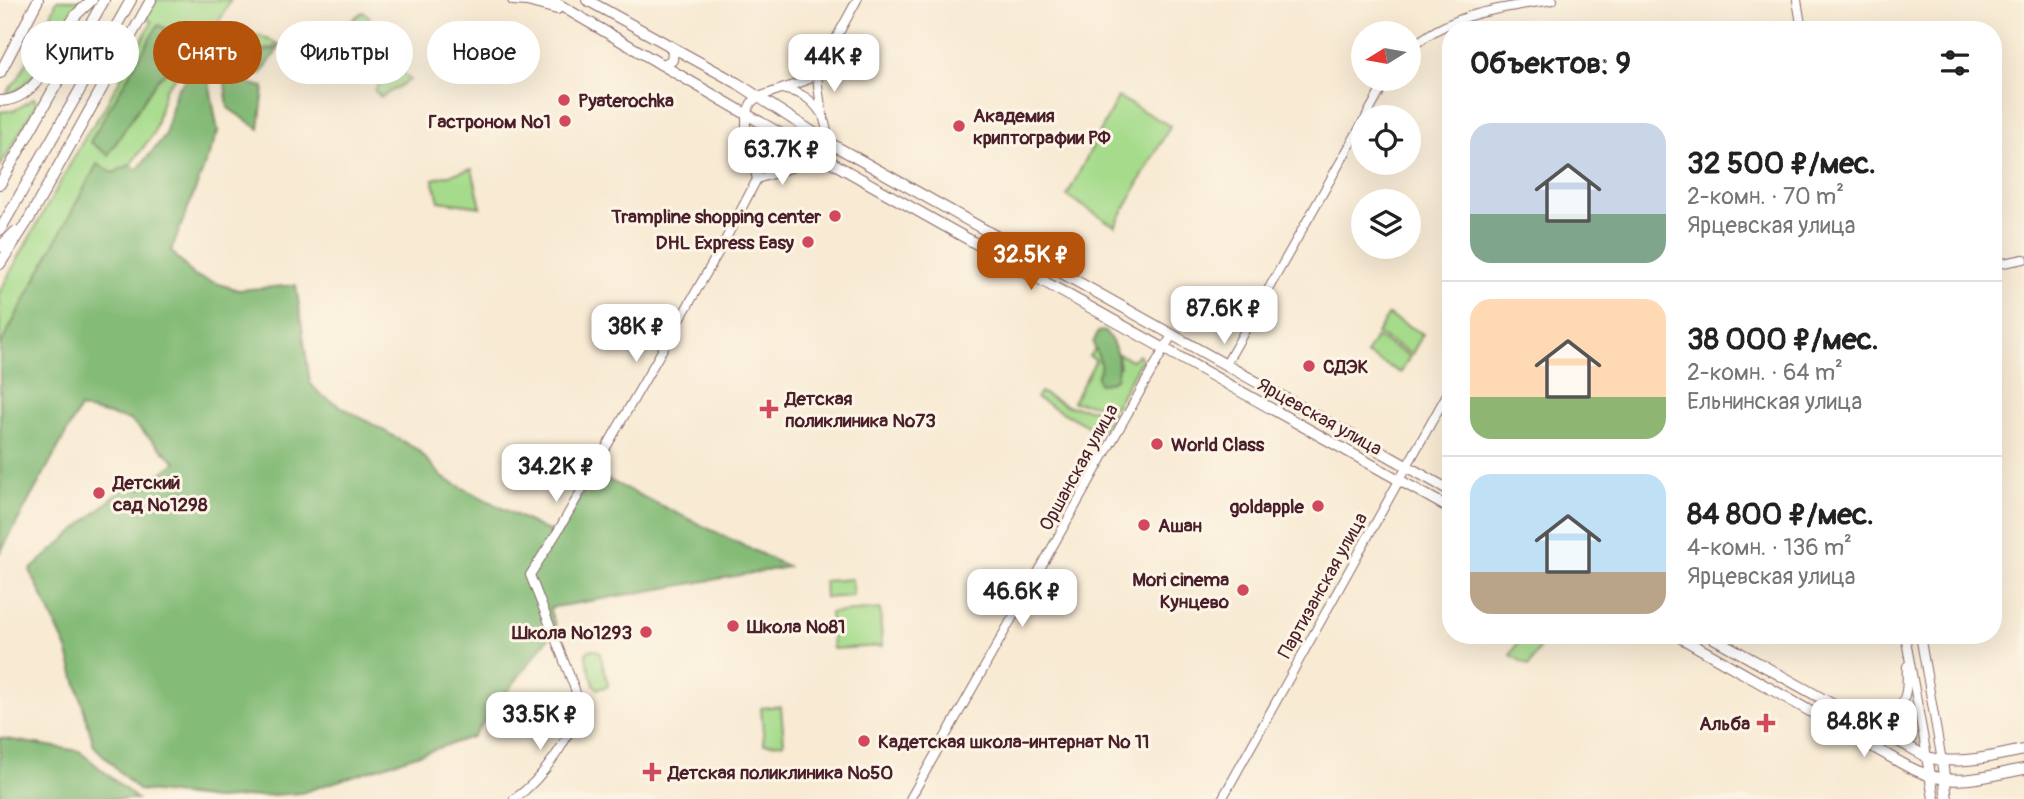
<!DOCTYPE html>
<html lang="ru">
<head>
<meta charset="utf-8">
<style>
	:root { --surface:#fff; --page:#f2f2f2; --text:#222; --muted:#767676; --line:#e0e0e0; --accent:#b45309 }
	body { margin:0; font-family:Pangolin,sans-serif; background:var(--page); color:var(--text); height:100vh; display:flex; flex-direction:column; font-size:26px; white-space:nowrap }
	* { box-sizing:border-box; margin:0 }
	p { font-size:23px; color:var(--muted) }
	.icon { flex:none; width:38px; height:38px; fill:none; stroke:currentColor; stroke-width:2; stroke-linecap:round; stroke-linejoin:round }
	.map { position:relative; flex:1; overflow:hidden }
	.details { position:absolute; left:1442px; top:21px; width:560px; height:623px; display:flex; flex-direction:column; background:var(--surface); border-radius:28px; box-shadow:0 7px 28px #0002 }
	.details>* { flex:none }
	.hud { position:absolute; left:21px; top:21px; width:665px; height:63px; display:flex; gap:14px }
	.needle { width:46px; rotate:259deg }
	.buttons { position:absolute; left:1351px; top:21px; display:grid; gap:14px }
	.buttons a { display:grid; place-items:center; width:70px; height:70px; border-radius:50%; background:var(--surface); box-shadow:0 7px 28px #0002; font-size:35px }
	.price { position:absolute; translate:-50% -60px; padding:0 16px; border-radius:14px; background:#fff; color:#222; font-size:23px; line-height:46px; filter:drop-shadow(0 2px 4px #0008) }
	.price::after { content:''; position:absolute; left:50%; top:42px; width:21px; height:16px; margin-left:-10px; background:inherit; clip-path:polygon(0 0,100% 0,50% 100%) }
	.price.current { background:var(--accent); color:#fff }
	ul { padding:0; list-style:none }
	li { display:flex; align-items:center; gap:21px; height:175px; padding:0 28px }
	li+li { border-top:2px solid var(--line) }
	li span { display:grid; place-items:center; flex:none; width:196px; height:140px; border-radius:21px; color:#555 }
	li>.icon { margin-inline-start:auto }
	span .icon { width:84px; height:84px; fill:#fffc; stroke-width:1 }
	li b { font-size:30px }
	h2 { display:flex; justify-content:space-between; align-items:center; height:84px; padding:0 28px; font-size:30px }
	.pill { padding:0 24px; border-radius:32px; background:var(--surface); box-shadow:0 7px 28px #0002; font-size:24px; line-height:63px }
	.pill.current { background:var(--accent); color:#fff }
	.map>svg:first-child { display:block }
	.green { fill:#a5db8b; stroke:#787d5b; stroke-width:2 }
	.forest { fill:#84bb77; stroke:#676d51; stroke-width:2 }
	.lines { fill:none; stroke-linecap:round; stroke-linejoin:round }
	.minor-casing { stroke:#876666; stroke-width:10 }
	.major-casing { stroke:#876666; stroke-width:12 }
	.minor { stroke:#fff; stroke-width:8 }
	.major { stroke:#fff; stroke-width:10 }
	.poi-dot { fill:#d1495b; stroke:#fcf5e5; stroke-width:2.5 }
	.labels { text-anchor:middle; stroke-width:6; stroke-linejoin:round; paint-order:stroke }
	.poi-label { font-size:19px; font-weight:bold; fill:#4a1f2b; stroke:#fcf5e5; text-anchor:start }
	.street-label { font-size:19px; fill:#4a1f2b; stroke:#fcf5e5 }
</style>
</head>
<body>
<div class="map">
<svg width="2024" height="799" viewBox="0 0 2024 799">
	<rect width="100%" height="100%" fill="#fcf5e5"/>
	<filter id="ink" filterUnits="userSpaceOnUse"><feTurbulence type="fractalNoise" baseFrequency=".0143" numOctaves="2"/><feDisplacementMap in="SourceGraphic" scale="14" xChannelSelector="R" yChannelSelector="G"/><feConvolveMatrix kernelMatrix="1 2 1 2 8 2 1 2 1" color-interpolation-filters="sRGB"/></filter>
	<filter id="wash" filterUnits="userSpaceOnUse"><feTurbulence type="fractalNoise" baseFrequency=".00686" numOctaves="4" result="noise"/><feDisplacementMap in="SourceGraphic" scale="28" xChannelSelector="R" yChannelSelector="G"/><feGaussianBlur stdDeviation="1.57" result="paint"/><feColorMatrix in="noise" values="0 0 0 0 0 0 0 0 0 0 0 0 0 0 0 0 0 1.4 0 .05"/><feComposite in="paint" operator="in"/></filter>
	<g filter="url(#wash)">
		<rect width="100%" height="100%" fill="#f8ead3"/>
		<g class="green">
			<path d="M57 0H82C60 27 43 79 10 94L7 92 8 90 18 79 41 34 43 35Z"/>
			<polygon points="155,0 231,0 206,44 165,89 154,133 130,165 113,173 97,165 0,346 0,291 88,132 102,112 152,22 145,16"/>
			<path d="M363 12 369 16C371 27 360 46 348 48 340 35 351 18 363 12Z"/>
			<polygon points="258,35 281,45 256,52 237,54 234,40"/>
			<polygon points="397,66 410,80 381,97 374,90"/>
			<polygon points="1118,97 1170,126 1115,226 1067,196"/>
			<polygon points="34,98 37,103 0,167 0,112 15,110"/>
			<path d="M755 128 803 156C779 169 755 155 755 128Z"/>
			<polygon points="472,169 481,207 439,201 433,179"/>
			<polygon points="1388,315 1423,334 1412,354 1377,334"/>
			<polygon points="1376,337 1410,356 1401,373 1366,354"/>
			<polygon points="1095,349 1101,360 1101,370 1120,367 1118,354 1132,360 1138,355 1142,358 1115,407 1073,402 1096,360 1089,356"/>
			<polygon points="1040,392 1067,406 1113,412 1101,430 1095,430 1036,398"/>
			<polygon points="852,579 853,596 825,598 824,581"/>
			<polygon points="880,609 882,646 833,649 830,613"/>
			<polygon points="1522,635 1539,635 1545,638 1529,666 1511,655"/>
			<polygon points="591,649 599,651 600,654 608,684 607,687 598,689 594,685 586,658 586,653"/>
			<polygon points="1909,704 1916,741 1883,722 1900,714"/>
			<polygon points="781,706 784,743 764,744 761,708"/>
		</g>
		<g class="forest">
			<polygon points="158,25 193,39 185,56 157,80 108,155 90,142"/>
			<polygon points="279,48 261,74 241,74 229,61 232,54 245,57"/>
			<polygon points="205,59 218,132 171,251 194,276 238,290 296,285 310,383 321,395 418,450 443,478 543,529 559,533 594,473 788,567 549,608 558,632 551,635 472,737 301,793 217,799 138,790 94,746 67,649 30,570 133,480 140,489 176,462 130,420 80,408 0,553 0,346 97,164 113,173 130,165 137,170 165,136 176,91"/>
			<polygon points="223,68 242,82 264,87 259,129 228,108"/>
			<path d="M1105 331C1117 346 1121 361 1116 379L1107 383 1099 384 1097 376C1105 364 1097 356 1093 343L1098 332Z"/>
			<polygon points="0,738 79,751 137,799 0,799"/>
		</g>
	</g>
	<g filter="url(#ink)">
		<g class="lines">
			<defs>
				<g id="minor">
					<polyline points="1797,0 1802,30"/>
					<path d="M1409 50C1449 13 1500 8 1553 0"/>
					<path d="M785 90C801 92 811 99 820 112"/>
					<polyline points="1366,117 1387,79"/>
					<path d="M751 142C760 159 772 166 791 166"/>
					<polyline points="757,179 749,151 746,128 746,114 751,103 758,97 805,81 817,73 857,0"/>
					<path d="M757 179 815 160C821 156 827 150 828 142 828 134 826 126 824 119 820 104 818 88 817 73"/>
					<polyline points="1993,265 2024,259"/>
					<polyline points="1226,364 1363,122"/>
					<polyline points="1905,635 1927,757"/>
					<polyline points="1920,635 1942,761"/>
					<path d="M1856 716C1875 720 1900 717 1905 695 1908 686 1906 676 1907 666"/>
					<path d="M514 799C540 781 578 733 577 700 577 694 575 689 573 684L530 575 558 531 721 248 757 179"/>
					<polyline points="910,799 1172,335"/>
					<polyline points="1222,799 1451,387"/>
				</g>
				<g id="major">
					<polyline points="513,0 527,1 557,9"/>
					<polyline points="551,0 746,114 932,219 1451,509"/>
					<polyline points="587,0 737,83 828,142 1451,491"/>
					<polyline points="660,64 666,64 672,60 673,52 670,46"/>
					<polyline points="0,73 38,0"/>
					<path d="M0 101C42 100 55 44 76 15 81 10 87 5 92 0"/>
					<polyline points="0,184 104,0"/>
					<polyline points="0,230 131,0"/>
					<polyline points="0,247 15,232"/>
					<polyline points="0,264 29,219 151,0"/>
					<path d="M1676 635 1903 764C1950 790 1975 778 2024 769"/>
					<path d="M1708 635 1927 757C1960 766 1991 756 2024 750"/>
					<polyline points="1927,757 1934,799"/>
					<polyline points="1942,761 1947,799"/>
				</g>
			</defs>
			<use href="#minor" class="minor-casing"/>
			<use href="#major" class="major-casing"/>
			<use href="#minor" class="minor"/>
			<use href="#major" class="major"/>
		</g>
	</g>
	<g class="poi-dot">
		<circle cx="564" cy="100" r="7"/>
		<circle cx="565" cy="121" r="7"/>
		<circle cx="959" cy="126" r="7"/>
		<circle cx="835" cy="216" r="7"/>
		<circle cx="808" cy="242" r="7"/>
		<circle cx="1309" cy="366" r="7"/>
		<path d="M765.5 398.5h7v7h7v7h-7v7h-7v-7h-7v-7h7z"/>
		<circle cx="1157" cy="444" r="7"/>
		<circle cx="99" cy="493" r="7"/>
		<circle cx="1318" cy="506" r="7"/>
		<circle cx="1144" cy="525" r="7"/>
		<circle cx="1243" cy="590" r="7"/>
		<circle cx="733" cy="626" r="7"/>
		<circle cx="646" cy="632" r="7"/>
		<path d="M1762.5 712.5h7v7h7v7h-7v7h-7v-7h-7v-7h7z"/>
		<circle cx="864" cy="741" r="7"/>
		<path d="M648.5 761.5h7v7h7v7h-7v7h-7v-7h-7v-7h7z"/>
	</g>
	<g class="labels">
		<g class="poi-label">
			<text x="578" y="107">Pyaterochka</text>
			<text x="973" y="122">Академия<tspan x="973" dy="22">криптографии РФ</tspan></text>
			<text x="551" y="128" text-anchor="end">Гастроном №1</text>
			<text x="821" y="223" text-anchor="end">Trampline shopping center</text>
			<text x="794" y="249" text-anchor="end">DHL Express Easy</text>
			<text x="1323" y="373">СДЭК</text>
			<text x="785" y="405">Детская<tspan x="785" dy="22">поликлиника №73</tspan></text>
			<text x="1171" y="451">World Class</text>
			<text x="113" y="489">Детский<tspan x="113" dy="22">сад №1298</tspan></text>
			<text x="1304" y="513" text-anchor="end">goldapple</text>
			<text x="1158" y="532">Ашан</text>
			<text x="1229" y="586" text-anchor="end">Mori cinema<tspan x="1229" dy="22">Кунцево</tspan></text>
			<text x="747" y="633">Школа №81</text>
			<text x="632" y="639" text-anchor="end">Школа №1293</text>
			<text x="1750" y="730" text-anchor="end">Альба</text>
			<text x="878" y="748">Кадетская школа-интернат № 11</text>
			<text x="668" y="779">Детская поликлиника №50</text>
		</g>
		<g class="street-label">
			<text transform="translate(1320 416) rotate(29)" y="7">Ярцевская улица</text>
			<text transform="translate(1078 467) rotate(-61)" y="7">Оршанская улица</text>
			<text transform="translate(1322 585) rotate(-61)" y="7">Партизанская улица</text>
		</g>
	</g>
</svg>
<div class="buttons">
<a><svg class="needle" viewBox="-14 -14 28 28"><path d="M0-13l5 13h-10z" fill="#e53935"/><path d="M0 13l5-13h-10z" fill="#767676"/></svg></a>
<a><svg class="icon" aria-label="locate" viewBox="0 0 24 24"><circle cx="12" cy="12" r="6"/><path d="M12 2v4M12 18v4M2 12h4M18 12h4"/></svg></a>
<a><svg class="icon" aria-label="layers" viewBox="0 0 24 24"><path d="M12 4l9 5-9 5-9-5zM3 14l9 5 9-5"/></svg></a>
</div>
<b class="price" style="left:834px;top:94px">44K ₽</b>
<b class="price" style="left:782px;top:187px">63.7K ₽</b>
<b class="price current" style="left:1031px;top:292px">32.5K ₽</b>
<b class="price" style="left:1224px;top:346px">87.6K ₽</b>
<b class="price" style="left:636px;top:364px">38K ₽</b>
<b class="price" style="left:556px;top:504px">34.2K ₽</b>
<b class="price" style="left:1022px;top:629px">46.6K ₽</b>
<b class="price" style="left:540px;top:752px">33.5K ₽</b>
<b class="price" style="left:1864px;top:759px">84.8K ₽</b>
<div class="hud">
<a class="pill">Купить</a>
<a class="pill current">Снять</a>
<a class="pill">Фильтры</a>
<a class="pill">Новое</a>
</div>
<section class="details">
<h2>Объектов: 9<svg class="icon" aria-label="filters" viewBox="0 0 24 24"><path d="M4 7h16M4 17h16"/><circle cx="9" cy="7" r="2"/><circle cx="15" cy="17" r="2"/></svg></h2>
<ul>
<li><span style="background:linear-gradient(#c9d6e8 65%,#7fa58c 0)"><svg class="icon" aria-label="home" viewBox="0 0 24 24"><path d="M3 11l9-7 9 7M6 9v11h12V9"/></svg></span><div><b>32 500 ₽/мес.</b><p>2-комн. · 70 m²</p><p>Ярцевская улица</p></div></li>
<li><span style="background:linear-gradient(#ffd9b3 70%,#8fb573 0)"><svg class="icon" aria-label="home" viewBox="0 0 24 24"><path d="M3 11l9-7 9 7M6 9v11h12V9"/></svg></span><div><b>38 000 ₽/мес.</b><p>2-комн. · 64 m²</p><p>Ельнинская улица</p></div></li>
<li><span style="background:linear-gradient(#bfe0f5 70%,#b9a48a 0)"><svg class="icon" aria-label="home" viewBox="0 0 24 24"><path d="M3 11l9-7 9 7M6 9v11h12V9"/></svg></span><div><b>84 800 ₽/мес.</b><p>4-комн. · 136 m²</p><p>Ярцевская улица</p></div></li>
</ul>
</section>
</div>
</body>
</html>
